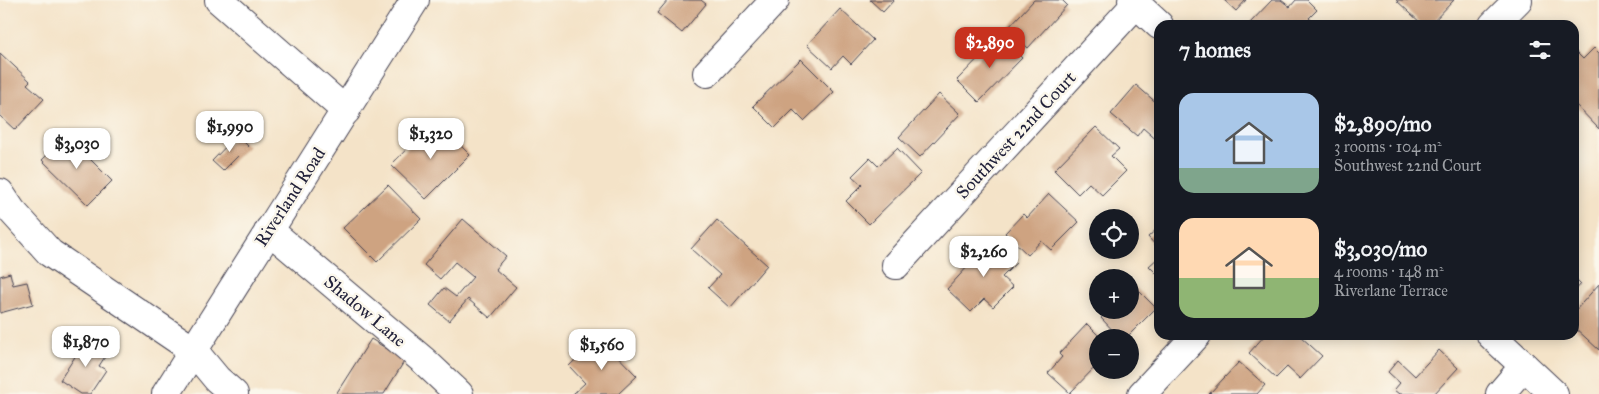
<!DOCTYPE html>
<html lang="en">
<head>
<meta charset="utf-8">
<style>
	:root { --surface:#171b24; --page:#242831; --text:#f1f3f6; --muted:#9ea1a6; --accent:#c8321e }
	body { margin:0; font-family:"IM FELL Great Primer",serif; background:var(--page); color:var(--text); height:100vh; display:flex; flex-direction:column; font-size:19px; white-space:nowrap }
	* { box-sizing:border-box; margin:0 }
	p { font-size:16px; color:var(--muted) }
	.icon { flex:none; width:28px; height:28px; fill:none; stroke:currentColor; stroke-width:2; stroke-linecap:round; stroke-linejoin:round }
	.map { position:relative; flex:1; overflow:hidden }
	.details { position:absolute; left:1154px; top:20px; width:425px; height:320px; display:flex; flex-direction:column; background:var(--surface); border-radius:15px; box-shadow:0 2px 12px #0003 }
	.details>* { flex:none }
	.fabs { position:absolute; left:1089px; top:209px; display:grid; gap:10px }
	.fabs a { display:grid; place-items:center; width:50px; height:50px; border-radius:50%; background:var(--surface); box-shadow:0 2px 12px #0003; font-size:25px }
	.price { position:absolute; translate:-50% -42px; padding:0 11px; border-radius:10px; background:#fff; color:#222; font-size:16px; line-height:32px; filter:drop-shadow(0 1px 2px #0008) }
	.price::after { content:''; position:absolute; left:50%; top:30px; width:15px; height:11px; margin-left:-8px; background:inherit; clip-path:polygon(0 0,100% 0,50% 100%) }
	.price.active { background:var(--accent); color:#fff }
	ul { padding:0; list-style:none }
	li { display:flex; align-items:center; gap:15px; height:125px; padding:0 25px }
	li span { display:grid; place-items:center; flex:none; width:140px; height:100px; border-radius:15px; color:#555 }
	li>.icon { margin-inline-start:auto }
	span .icon { width:60px; height:60px; fill:#fffc; stroke-width:1 }
	li b { font-size:21px }
	h2 { display:flex; justify-content:space-between; align-items:center; height:60px; padding:0 25px; font-size:21px }
	.map>svg:first-child { display:block }
	.building { fill:#cea381 }
	.lines { fill:none; stroke-linecap:round; stroke-linejoin:round }
	.minor-casing { stroke:#423f50; stroke-width:30 }
	.minor { stroke:#fff; stroke-width:28 }
	.labels { text-anchor:middle; stroke-width:5; stroke-linejoin:round; paint-order:stroke }
	.street-label { font-size:18px; fill:#22223b; stroke:#fbf7ec }
</style>
</head>
<body>
<div class="map">
<svg width="1599" height="394" viewBox="0 0 1599 394">
	<rect width="100%" height="100%" fill="#fbf7ec"/>
	<filter id="ink" filterUnits="userSpaceOnUse"><feTurbulence type="fractalNoise" baseFrequency=".02" numOctaves="2"/><feDisplacementMap in="SourceGraphic" scale="10" xChannelSelector="R" yChannelSelector="G"/><feConvolveMatrix kernelMatrix="1 2 1 2 8 2 1 2 1" color-interpolation-filters="sRGB"/></filter>
	<filter id="wash" filterUnits="userSpaceOnUse"><feTurbulence type="fractalNoise" baseFrequency=".0096" numOctaves="4" result="noise"/><feDisplacementMap in="SourceGraphic" scale="20" xChannelSelector="R" yChannelSelector="G"/><feGaussianBlur stdDeviation="1.12" result="paint"/><feColorMatrix in="noise" values="0 0 0 0 0 0 0 0 0 0 0 0 0 0 0 0 0 1.4 0 .05"/><feComposite in="paint" operator="in"/></filter>
	<g filter="url(#wash)">
		<rect width="100%" height="100%" fill="#f4e3c8"/>
		<g id="blocks">
			<g class="building">
				<polygon points="668,0 701,0 706,4 682,33 657,13"/>
				<polygon points="870,0 894,0 883,12"/>
				<polygon points="1034,0 1062,0 1067,5 1028,48 1007,29"/>
				<polygon points="1224,0 1246,0 1236,11"/>
				<polygon points="1272,0 1281,0 1290,7 1296,0 1307,0 1317,10 1309,18 1316,25 1250,25 1249,24"/>
				<polygon points="1396,0 1454,0 1430,25 1423,25"/>
				<polygon points="840,9 873,40 851,64 843,56 832,68 807,45"/>
				<polygon points="1000,36 1022,58 979,102 957,80"/>
				<polygon points="1594,48 1599,53 1599,129 1574,103 1574,50 1583,59"/>
				<polygon points="0,53 30,81 27,84 44,99 15,130 0,116"/>
				<polygon points="801,59 834,92 804,121 793,110 775,128 753,106"/>
				<polygon points="1136,85 1159,105 1159,142 1143,128 1137,136 1111,114"/>
				<polygon points="939,94 960,114 920,157 899,137"/>
				<polygon points="435,120 470,155 426,199 391,165"/>
				<polygon points="1096,127 1119,149 1111,156 1126,171 1102,195 1089,183 1078,194 1054,170"/>
				<polygon points="237,135 248,146 223,171 212,161"/>
				<polygon points="67,136 112,181 88,205 42,160"/>
				<polygon points="897,148 921,173 869,224 846,201 862,185 852,176 870,158 878,166"/>
				<polygon points="388,185 421,219 377,262 343,228"/>
				<polygon points="1049,194 1079,222 1051,250 1041,241 1028,255 1005,233 1023,214 1027,218"/>
				<polygon points="463,219 506,256 495,269 516,287 490,318 468,299 449,321 430,305 444,288 456,297 473,277 455,262 440,279 424,265"/>
				<polygon points="717,220 767,265 730,308 708,288 720,275 691,249"/>
				<polygon points="1159,227 1159,249 1148,237"/>
				<polygon points="992,240 1016,263 1002,277 1013,287 993,307 984,299 971,312 947,289"/>
				<polygon points="1159,257 1159,276 1149,266"/>
				<polygon points="10,273 13,285 27,282 33,304 0,313 0,276"/>
				<polygon points="1574,277 1581,284 1574,292"/>
				<polygon points="1130,282 1156,308 1126,338 1120,338 1101,318 1109,310 1130,310"/>
				<polygon points="1599,284 1599,350 1574,327 1574,312"/>
				<polygon points="1087,324 1101,338 1098,338 1098,364 1070,393 1048,373 1062,357 1059,354"/>
				<polygon points="1265,335 1299,335 1322,356 1300,379 1287,367 1276,378 1249,353"/>
				<polygon points="599,337 637,376 618,394 573,394 585,383 569,366"/>
				<polygon points="87,338 108,352 99,366 106,370 90,394 81,394 60,380"/>
				<polygon points="371,339 405,360 384,394 336,394"/>
				<polygon points="1439,350 1458,368 1434,394 1399,394 1394,390 1400,383 1388,372 1398,360 1415,376"/>
				<polygon points="1239,362 1265,385 1257,394 1209,394"/>
			</g>
		</g>
	</g>
	<g filter="url(#ink)">
		<use href="#blocks" fill-opacity="0" stroke="#423f50" stroke-width="1"/>
		<g class="lines">
			<defs>
				<g id="minor">
					<polyline points="219,0 346,111"/>
					<polyline points="1132,0 1159,25"/>
					<polyline points="1493,25 1518,0"/>
					<polyline points="707,73 775,0"/>
					<polyline points="0,193 12,211 50,253 193,350 217,379 234,394"/>
					<polyline points="269,230 424,361 459,394"/>
					<polyline points="896,265 1136,4"/>
					<polyline points="1491,335 1554,394"/>
					<polyline points="166,394 415,0"/>
					<polyline points="1142,394 1197,335"/>
					<polyline points="1500,394 1524,366"/>
				</g>
			</defs>
			<use href="#minor" class="minor-casing"/>
			<use href="#minor" class="minor"/>
		</g>
	</g>
	<g class="labels">
		<g class="street-label">
			<text transform="translate(1016 135) rotate(-47)" y="6">Southwest 22nd Court</text>
			<text transform="translate(290 197) rotate(-57)" y="6">Riverland Road</text>
			<text transform="translate(365 311) rotate(40)" y="6">Shadow Lane</text>
		</g>
	</g>
</svg>
<div class="fabs">
<a><svg class="icon" aria-label="locate" viewBox="0 0 24 24"><circle cx="12" cy="12" r="6"/><path d="M12 2v4M12 18v4M2 12h4M18 12h4"/></svg></a>
<a>+</a>
<a>−</a>
</div>
<b class="price active" style="left:990px;top:69px">$2,890</b>
<b class="price" style="left:230px;top:153px">$1,990</b>
<b class="price" style="left:431px;top:160px">$1,320</b>
<b class="price" style="left:77px;top:170px">$3,030</b>
<b class="price" style="left:984px;top:278px">$2,260</b>
<b class="price" style="left:86px;top:368px">$1,870</b>
<b class="price" style="left:602px;top:371px">$1,560</b>
<section class="details">
<h2>7 homes<svg class="icon" aria-label="filters" viewBox="0 0 24 24"><path d="M4 7h16M4 17h16"/><circle cx="9" cy="7" r="2"/><circle cx="15" cy="17" r="2"/></svg></h2>
<ul>
<li><span style="background:linear-gradient(#a9c7e8 75%,#7fa58c 0)"><svg class="icon" aria-label="home" viewBox="0 0 24 24"><path d="M3 11l9-7 9 7M6 9v11h12V9"/></svg></span><div><b>$2,890/mo</b><p>3 rooms · 104 m²</p><p>Southwest 22nd Court</p></div></li>
<li><span style="background:linear-gradient(#ffd9b3 60%,#8fb573 0)"><svg class="icon" aria-label="home" viewBox="0 0 24 24"><path d="M3 11l9-7 9 7M6 9v11h12V9"/></svg></span><div><b>$3,030/mo</b><p>4 rooms · 148 m²</p><p>Riverlane Terrace</p></div></li>
</ul>
</section>
</div>
</body>
</html>
